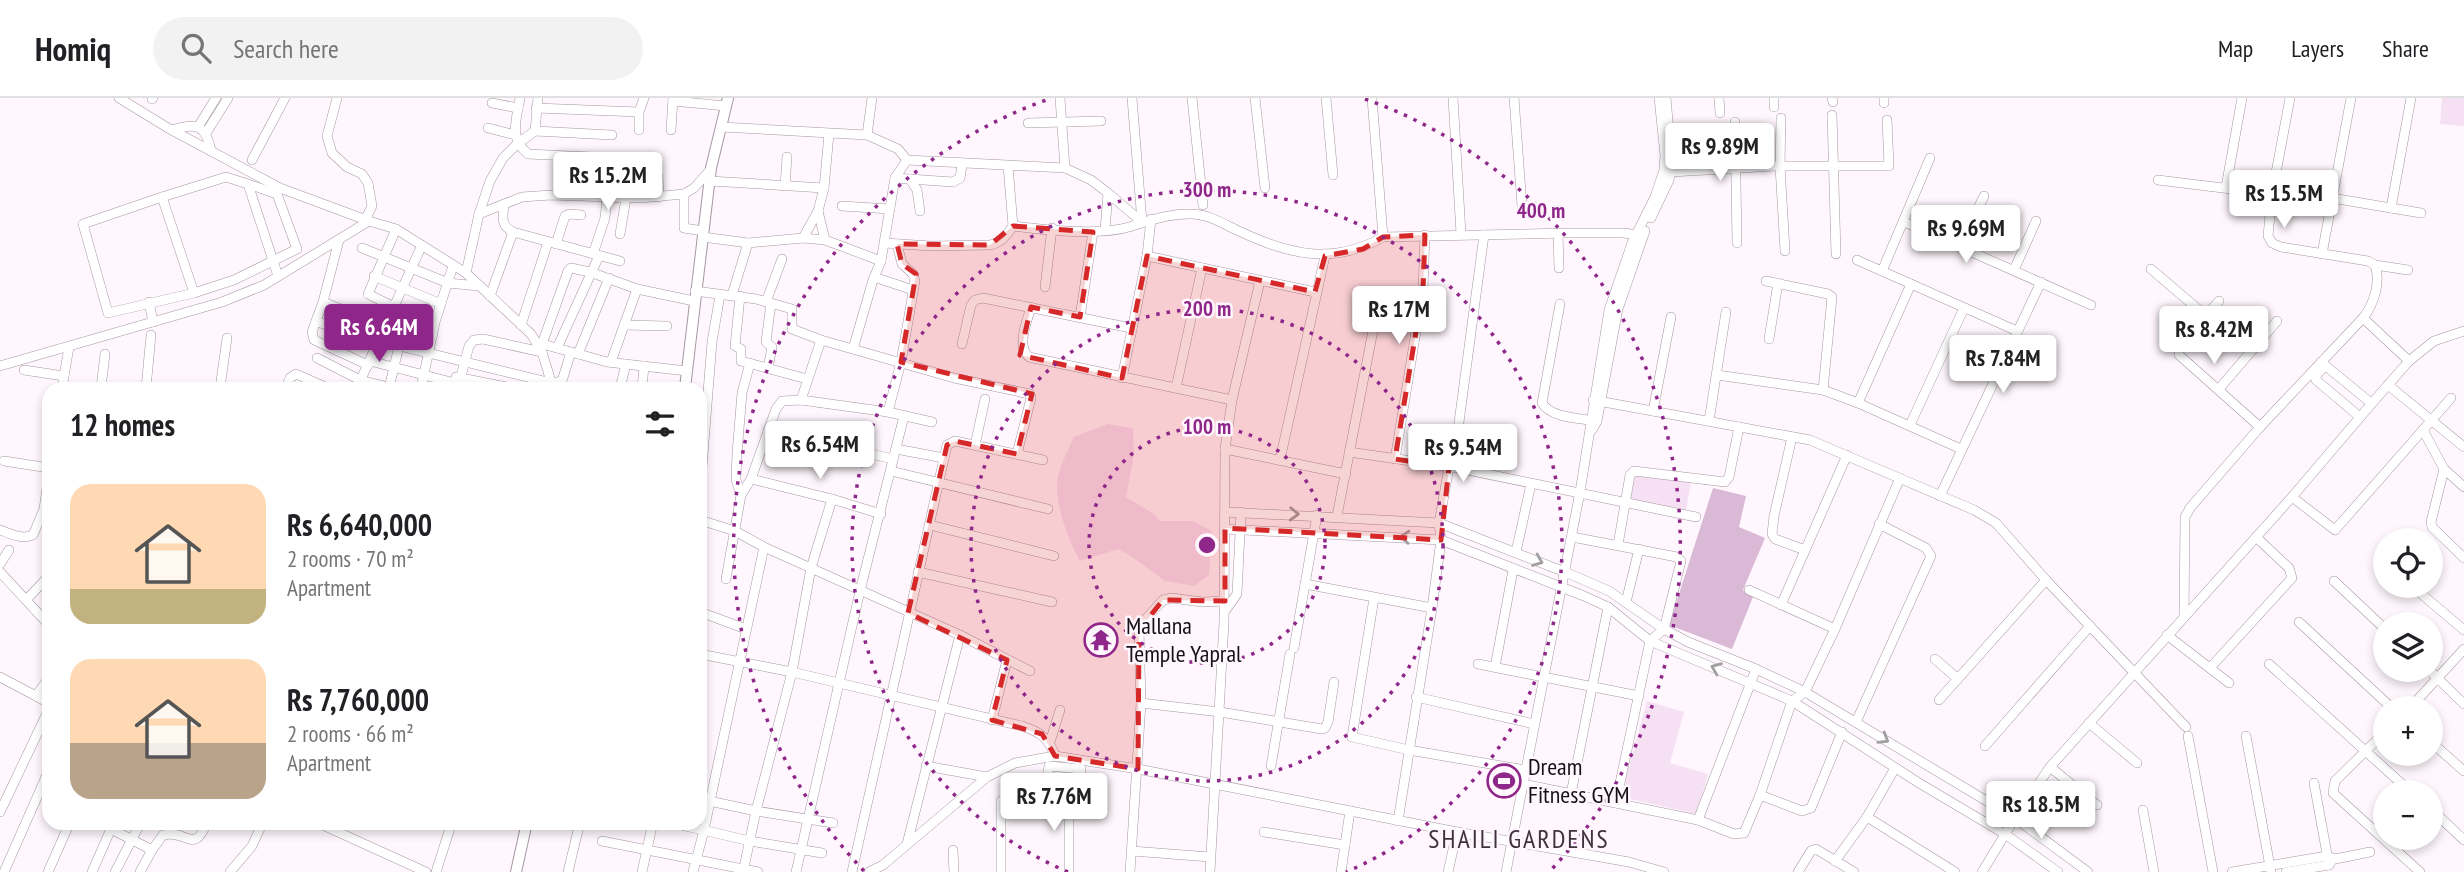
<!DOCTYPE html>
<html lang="en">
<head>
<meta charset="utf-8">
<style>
	:root { --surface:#fff; --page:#f2f2f2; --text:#202124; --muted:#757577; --line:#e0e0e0; --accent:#8f268a }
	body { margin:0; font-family:"PT Sans Narrow",sans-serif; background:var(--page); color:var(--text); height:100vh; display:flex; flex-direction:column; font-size:26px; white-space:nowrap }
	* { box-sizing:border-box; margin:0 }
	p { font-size:23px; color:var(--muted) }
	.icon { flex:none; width:38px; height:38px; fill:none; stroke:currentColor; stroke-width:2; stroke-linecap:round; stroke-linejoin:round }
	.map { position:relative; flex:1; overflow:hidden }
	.sheet { position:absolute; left:42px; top:284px; width:665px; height:448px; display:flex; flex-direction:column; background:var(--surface); border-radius:21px; box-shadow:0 4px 10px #0003 }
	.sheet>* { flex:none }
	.controls { position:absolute; left:2373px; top:430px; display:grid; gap:14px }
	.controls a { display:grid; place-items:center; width:70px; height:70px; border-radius:50%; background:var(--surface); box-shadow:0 4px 10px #0003; font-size:35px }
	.price { position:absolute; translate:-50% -60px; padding:0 16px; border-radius:7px; background:#fff; color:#222; font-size:23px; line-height:46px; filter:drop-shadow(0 2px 4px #0008) }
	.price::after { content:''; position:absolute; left:50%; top:42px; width:21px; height:16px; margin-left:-10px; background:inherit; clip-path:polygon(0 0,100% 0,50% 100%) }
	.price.selected { background:var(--accent); color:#fff }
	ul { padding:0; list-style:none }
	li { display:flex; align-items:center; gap:21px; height:175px; padding:0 28px }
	li span { display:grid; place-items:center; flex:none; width:196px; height:140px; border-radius:21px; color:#555 }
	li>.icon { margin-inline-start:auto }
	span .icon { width:84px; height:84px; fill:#fffc; stroke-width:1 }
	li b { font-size:30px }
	h2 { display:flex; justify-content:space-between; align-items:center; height:84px; padding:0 28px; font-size:30px }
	header { display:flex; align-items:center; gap:42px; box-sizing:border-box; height:98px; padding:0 35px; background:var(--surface); border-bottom:2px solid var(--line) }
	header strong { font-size:33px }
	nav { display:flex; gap:38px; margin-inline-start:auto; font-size:24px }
	.search { width:490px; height:63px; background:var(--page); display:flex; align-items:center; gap:18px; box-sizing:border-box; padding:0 24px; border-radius:38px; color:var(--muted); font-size:26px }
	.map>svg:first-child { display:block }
	.green { fill:#f6e0f3 }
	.forest { fill:#d9b9d5 }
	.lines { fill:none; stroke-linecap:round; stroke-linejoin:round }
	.minor-casing { stroke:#a697a4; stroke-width:10 }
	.major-casing { stroke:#a697a4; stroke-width:12 }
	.minor { stroke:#fff; stroke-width:9 }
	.major { stroke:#fff; stroke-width:10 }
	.oneway { stroke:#a29fa1 }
	.marked { fill:#d62828; fill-opacity:0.2; stroke:#d62828; stroke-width:5; stroke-dasharray:14 9; stroke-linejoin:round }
	.ring { fill:none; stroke:#8f268a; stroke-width:3.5; stroke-dasharray:3.5 7 }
	.labels { text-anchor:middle; stroke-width:5; stroke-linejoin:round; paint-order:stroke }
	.poi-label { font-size:24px; fill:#161015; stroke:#fff7fd; text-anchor:start }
	.neighbourhood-label { font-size:26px; letter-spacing:2px; fill:#3f323d; stroke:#fff7fd }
	.centre { fill:#8f268a; stroke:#fff7fd; stroke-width:3.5 }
	.ring-label { font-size:21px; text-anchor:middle; font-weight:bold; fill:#8f268a; stroke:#fff7fd; stroke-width:5; stroke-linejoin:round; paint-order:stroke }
</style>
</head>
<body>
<header>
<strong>Homiq</strong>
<div class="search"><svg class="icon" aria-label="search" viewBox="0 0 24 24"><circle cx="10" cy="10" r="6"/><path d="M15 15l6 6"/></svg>Search here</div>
<nav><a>Map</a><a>Layers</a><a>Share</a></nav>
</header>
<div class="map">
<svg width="2464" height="774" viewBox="0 0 2464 774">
	<rect width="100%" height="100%" fill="#fff7fd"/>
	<g class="green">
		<polygon points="2442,0 2464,0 2464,28 2440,26"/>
		<path d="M1108 326 1133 330 1134 357 1126 399 1154 416 1160 423H1193L1212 433 1209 477 1194 488 1165 483 1131 458 1118 451 1080 463C1068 440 1057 413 1057 387 1057 372 1068 353 1074 339Z"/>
		<polygon points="1634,374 1691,384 1686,412 1629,401"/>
		<polygon points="1647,603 1684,614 1670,665 1708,676 1697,716 1621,699"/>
	</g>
	<polygon class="forest" points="1713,390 1746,398 1739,429 1765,440 1743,492 1753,499 1732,551 1669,527"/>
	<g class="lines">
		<defs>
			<g id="minor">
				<polyline points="119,0 168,30 280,90 369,123"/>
				<polyline points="337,0 327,38 332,55 347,69 362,76 368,85 372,108 365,122"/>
				<path d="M520 0C516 23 509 40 528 56L653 62"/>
				<polyline points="1060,0 1065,70"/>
				<polyline points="1132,0 1142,124"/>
				<polyline points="1192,0 1203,107"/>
				<polyline points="1255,0 1265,90"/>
				<polyline points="1326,0 1333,77"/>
				<polyline points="1372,0 1383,139"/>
				<polyline points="1453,0 1461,136"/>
				<polyline points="1514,0 1522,108"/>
				<polyline points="1719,0 1720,15"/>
				<polyline points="1774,0 1774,9"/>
				<polyline points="1832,0 1833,4"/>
				<polyline points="1884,0 1884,5"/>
				<polyline points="2290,0 2272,96 2268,138 2272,145 2281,149 2368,163 2375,167 2408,172"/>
				<polyline points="152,1 153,0"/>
				<polyline points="673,3 726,8"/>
				<polyline points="492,5 518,10"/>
				<polyline points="536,10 639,14"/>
				<polyline points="1832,17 1836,156"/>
				<polyline points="1781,20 1780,68 1785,153"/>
				<polyline points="1735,24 1737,145"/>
				<polyline points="1028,25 1101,23"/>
				<polyline points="198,29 216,0"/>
				<polyline points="721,29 867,37 898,51 907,62 1065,70 1091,82 1108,95"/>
				<polyline points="488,30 515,37"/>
				<path d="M172 32C196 24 206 27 211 53"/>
				<polyline points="639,32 639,14 644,0"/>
				<polyline points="671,32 673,0"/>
				<polyline points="535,33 538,0"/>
				<polyline points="206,35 228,0"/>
				<polyline points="867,37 872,0"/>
				<polyline points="252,62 285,0"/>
				<polyline points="1008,68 1013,128"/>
				<polyline points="1666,72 1671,74 1775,68 1889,68 1887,22"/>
				<polyline points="658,78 659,99"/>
				<polyline points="895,80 953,84 960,80 962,67"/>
				<polyline points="910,81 917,92 920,113"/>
				<polyline points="2158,82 2272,96"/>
				<polyline points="710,83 824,90"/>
				<polyline points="785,88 787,59"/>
				<polyline points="2226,89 2242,0"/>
				<polyline points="684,96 684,130 703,133"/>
				<polygon points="162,99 194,195 108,215 83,126"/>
				<polyline points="162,99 226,79 248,86 278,178"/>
				<polyline points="615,100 617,60"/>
				<polyline points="2332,100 2391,110 2411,0"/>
				<path d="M504 106C503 119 500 127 513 134L620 163"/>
				<polyline points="842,108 890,111"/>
				<polyline points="2391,110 2421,115"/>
				<polyline points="818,113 825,142"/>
				<polyline points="479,116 522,99 551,97 640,100 684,96 694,90 711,71"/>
				<polyline points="1651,120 1669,82 1672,68 1666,0"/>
				<polyline points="1904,124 2091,207"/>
				<polyline points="396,131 368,196 394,209 435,224"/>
				<polyline points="1105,132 1108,95 1142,124"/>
				<polyline points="1558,135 1559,170"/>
				<polyline points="620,136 626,100"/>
				<polyline points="703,139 748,145 803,140 825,142 881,163"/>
				<polyline points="803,140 818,113 824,90 829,36"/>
				<path d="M885 145 931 148 990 147C1002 144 1006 138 1013 128 1044 132 1099 138 1129 129 1149 123 1170 115 1191 116 1209 116 1225 127 1241 134 1290 157 1334 167 1383 139L1567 135H1624L1638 137"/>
				<polyline points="556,146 565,118 570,116 581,117"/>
				<polyline points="1960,148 1984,98"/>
				<polyline points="362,150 448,185 479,188"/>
				<polyline points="593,156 605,120 607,100"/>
				<polyline points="2322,156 2351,0"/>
				<polyline points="1147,158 1315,194"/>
				<polyline points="1857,162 2017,233"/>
				<polyline points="2151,171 2206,218"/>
				<polyline points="2014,172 2036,123"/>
				<polyline points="1882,173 1930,60"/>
				<polyline points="466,175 479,116 490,83 503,60 517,46 535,33 612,37"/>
				<polyline points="374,178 441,206"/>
				<polyline points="874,179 913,192"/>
				<polyline points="1045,189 1052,130"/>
				<polyline points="695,193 756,201 792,211 792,231 821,242 954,280 1030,296 1031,300 1017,356"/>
				<polyline points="194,195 234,182 297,151 277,96 248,86"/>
				<polyline points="732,197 748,145"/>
				<polyline points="490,198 513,134"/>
				<polyline points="740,198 735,248 741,251 741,263 807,281"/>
				<polyline points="2219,203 2179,250 2179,257 2260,329"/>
				<polyline points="149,204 153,224"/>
				<polyline points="323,204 339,142"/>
				<polyline points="766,204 782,161"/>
				<path d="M1560 206 1542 305C1551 320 1579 320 1595 323"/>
				<path d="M1031 209C1027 223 1016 249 1029 259L1232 302"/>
				<polyline points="1080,219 1093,134"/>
				<path d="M2363 220C2374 206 2381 184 2375 167"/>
				<polyline points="388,222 433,237"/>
				<polyline points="316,223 377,247"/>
				<polyline points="521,227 548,144"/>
				<polyline points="624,227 667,228"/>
				<polyline points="1769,241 1778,185"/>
				<polyline points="379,243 552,285 562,283 571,254"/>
				<polyline points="539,245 607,264 687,273"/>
				<polyline points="542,246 568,173 571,170 590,174 637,191 694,203"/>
				<polyline points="962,246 971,207 975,202 983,200 1131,230"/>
				<polyline points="557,250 599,158"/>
				<polyline points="853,251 873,182 881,163 895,80 907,62"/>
				<polyline points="578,256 609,180"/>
				<polyline points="317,260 360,282 392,290"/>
				<polyline points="370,263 455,285"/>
				<polyline points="611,264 637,191"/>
				<polyline points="2321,264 2371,305"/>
				<polyline points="368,267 314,242 312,234 323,204 385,229"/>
				<polyline points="0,268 222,204 264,187 369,123 396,131 466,175 531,236 542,254 553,290"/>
				<polyline points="768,270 772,249 766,244 771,205"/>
				<polyline points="2322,271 2315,279 2316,282 2360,319"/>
				<polyline points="24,272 64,278"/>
				<polyline points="1717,277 1823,292 1832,199 1828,196 1766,183"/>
				<polyline points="461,278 469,248 474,242 483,241 542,254"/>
				<polyline points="456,279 512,290"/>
				<polyline points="1122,280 1147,158 1151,121"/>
				<polyline points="2388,287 2464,349"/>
				<polyline points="62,290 69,249"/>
				<polyline points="101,290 105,256"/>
				<polyline points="146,290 151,237"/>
				<polyline points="220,290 227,240"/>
				<polyline points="286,290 290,280 296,276 328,290"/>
				<polyline points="357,290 422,147"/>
				<polyline points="389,290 399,248"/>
				<polyline points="421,290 435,224 453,168"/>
				<polyline points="620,290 626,266"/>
				<polyline points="642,290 644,268"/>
				<polyline points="1176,290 1202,170"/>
				<polyline points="2219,291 2277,223"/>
				<polyline points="1823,292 1858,305 1961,351"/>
				<polyline points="801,302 821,242"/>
				<polyline points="1593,302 1810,342 1974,412 1996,425 2046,482 2186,629"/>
				<polyline points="1858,305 1911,186"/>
				<polyline points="1653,313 1671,219"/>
				<polyline points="888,314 901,264 915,183 913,176 902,166 897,146"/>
				<polyline points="1709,323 1726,214"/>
				<polyline points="1910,327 1964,210"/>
				<polyline points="768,332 893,361"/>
				<polyline points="1592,332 1597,323 1618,211 1645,133"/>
				<polyline points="2423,332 2444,371 2464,389"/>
				<polyline points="1792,339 1774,418 1772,436 1775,441 1805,452"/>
				<polyline points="975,347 985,301"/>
				<polyline points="896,351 944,360"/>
				<polyline points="1225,351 1346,376"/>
				<polyline points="1349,354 1453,369 1696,419"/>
				<polyline points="1395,361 1423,191 1425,137"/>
				<polyline points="1280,362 1325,158"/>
				<polyline points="4,363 49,370"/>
				<polyline points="1453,369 1484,137"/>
				<polyline points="2444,371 2431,424 2432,429 2464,460"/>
				<polyline points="891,373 1048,411"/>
				<polyline points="751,381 832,401 881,416"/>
				<polyline points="700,394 712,244 720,197"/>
				<polyline points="741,397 751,381 776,311 782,303 801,302 888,314 932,324"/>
				<polyline points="1940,398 2041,184"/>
				<polyline points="2292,399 2335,432 2451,300"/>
				<polyline points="1225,414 1439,425 1565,474 1609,493 1664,531 1688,544 1756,571 1805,594 2015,720 2088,774"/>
				<polyline points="1337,418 1377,212"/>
				<polyline points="700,422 735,433 764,449 960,537 1030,573"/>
				<polyline points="930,427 1054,458"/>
				<polyline points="1225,431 1441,442 1584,498 1608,509 1650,543 1792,603 1919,685 2005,736 2058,774"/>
				<path d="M0 432C11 436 22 442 33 437L44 411 49 376"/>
				<polyline points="1572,439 1677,459 1681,463 1664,531 1650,543 1616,704"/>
				<polyline points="1618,447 1630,377 1634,373 1725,384 1729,379 1739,329"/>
				<polyline points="1516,454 1531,386"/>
				<polyline points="2379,461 2385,466"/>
				<polyline points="0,466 9,452"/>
				<polyline points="0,474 49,527"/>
				<polyline points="918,474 1052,504"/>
				<polyline points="726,481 741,397 736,382 737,355 742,295 750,265"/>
				<polyline points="2334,483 2385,531"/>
				<polyline points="1305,486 1432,510"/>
				<polyline points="2412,488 2464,532"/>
				<polyline points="1749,492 1835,531"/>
				<polyline points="1374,500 1352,639 1409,652 1525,672"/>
				<polyline points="26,502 49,478"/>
				<polyline points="1626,504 1639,451"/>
				<polyline points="1781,507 1847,357"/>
				<polyline points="1225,513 1237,496 1241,414"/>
				<polyline points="700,514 746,531"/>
				<polyline points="2184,519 2185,419 2190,410 2260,329 2363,220 2409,263"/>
				<polyline points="2299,524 2393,611"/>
				<polyline points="2167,537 2229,585"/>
				<polyline points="1294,550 1317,417"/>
				<path d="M700 556 792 574 1022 628C1040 634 1049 640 1055 658"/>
				<polyline points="1935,561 1958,581"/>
				<polyline points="1478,566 1639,598"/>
				<polyline points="2269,566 2412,695"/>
				<polyline points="1495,569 1513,472"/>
				<polyline points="2210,570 2292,480 2289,470 2256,439"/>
				<polyline points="2429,572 2464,606"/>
				<polyline points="0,579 49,605"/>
				<polyline points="36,598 49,580"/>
				<polyline points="1416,599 1534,626"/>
				<polyline points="1939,602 2046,482"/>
				<polyline points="1141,605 1220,614 1322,631 1325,630 1328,624 1334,584"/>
				<polyline points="2409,611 2464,551"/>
				<polyline points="992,622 1007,562"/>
				<polyline points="1856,624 1931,458 1926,450 1879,426"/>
				<polyline points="2089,625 2137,665"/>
				<polyline points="2385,634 2335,683 2333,695 2420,774"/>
				<polyline points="2188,638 2213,774"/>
				<polyline points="2246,638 2271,774"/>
				<polyline points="1050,644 1060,612"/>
				<polyline points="2431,644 2464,673"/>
				<polyline points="1985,648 2090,528"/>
				<polyline points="926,668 987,679"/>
				<polygon points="1049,668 1081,671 1080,687 1073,691 1048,689 1046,686"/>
				<polyline points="1271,668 1290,556"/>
				<polyline points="2050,669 2097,707"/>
				<polyline points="2314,685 2329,767"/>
				<polyline points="1523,686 1698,722 1734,736 1744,735 1760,697 1792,603 1805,594 1835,531 1900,380"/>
				<polyline points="1069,695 1069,774"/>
				<polyline points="1571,696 1608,509"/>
				<polyline points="1760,697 1802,713 1811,710 1842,634"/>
				<polyline points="700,701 756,713 833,725"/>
				<polyline points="1001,703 1001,774"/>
				<polyline points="2431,711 2464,742"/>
				<polyline points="2143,712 2154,774"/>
				<polyline points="0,714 49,611"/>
				<polyline points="1867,719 1955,774"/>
				<polyline points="1698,722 1756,571"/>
				<polyline points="1398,723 1432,510 1441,442 1439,425 1449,369"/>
				<polyline points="316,724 426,774"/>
				<polyline points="560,724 579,729"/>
				<polyline points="668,724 750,743 822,755"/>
				<polyline points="111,731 152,752"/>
				<polyline points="1264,734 1345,747"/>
				<polyline points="602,743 758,774"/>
				<polyline points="907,746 960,537"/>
				<polyline points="953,752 954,774"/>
				<polyline points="1132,753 1210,759"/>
				<polyline points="1835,763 1867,719 1895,670"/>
				<polyline points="4,774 49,672"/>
				<polyline points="48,774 70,724"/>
				<polyline points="92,774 114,724"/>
				<polyline points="115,774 141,724"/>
				<path d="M140 774 152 752 163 737C187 731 194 758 207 724"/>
				<polyline points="230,774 252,748 263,724"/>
				<polyline points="436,774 452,724"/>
				<polyline points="568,774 580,724"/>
				<polyline points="642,774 653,724"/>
				<polyline points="693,774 704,732 764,449"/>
				<polyline points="743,774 756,713 792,574 811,470 832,401"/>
				<polyline points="796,774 860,493 904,318"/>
				<polyline points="852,774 947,347 955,343 1043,362"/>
				<polyline points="869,774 883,767 987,679 1015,665 1055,658 1138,671 1457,734 1629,764 1664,774"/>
				<polyline points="1130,774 1141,605 1139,532 1142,525 1163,502 1172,500 1202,504 1225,503"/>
				<polyline points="1210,774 1224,524 1225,351 1232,302 1260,183"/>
				<polyline points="1341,774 1350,713"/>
				<polyline points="1448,774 1457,734"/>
				<polyline points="1506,774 1580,394 1609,212 1632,145 1655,99 1664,72 1665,57 1659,0"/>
				<polyline points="1798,774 1811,753 1816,751 1854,774"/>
				<polyline points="1982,774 2015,720 2050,669 2292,399 2373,304 2409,263 2434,243 2464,233"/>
				<polyline points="2232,774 2327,758 2335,761 2370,754"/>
				<polyline points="2286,774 2329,767 2331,764"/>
			</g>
			<g id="major">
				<polyline points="685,290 711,70 728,0"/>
				<polyline points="516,774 527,724"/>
			</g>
		</defs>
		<use href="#minor" class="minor-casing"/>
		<use href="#major" class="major-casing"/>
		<use href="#minor" class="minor"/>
		<use href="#major" class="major"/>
	</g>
	<defs><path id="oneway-chevron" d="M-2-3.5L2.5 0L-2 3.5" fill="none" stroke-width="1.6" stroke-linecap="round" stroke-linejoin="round" transform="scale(1.75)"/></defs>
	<g class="oneway">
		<use href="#oneway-chevron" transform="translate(1294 416) rotate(2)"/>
		<use href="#oneway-chevron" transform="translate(1405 439) rotate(-176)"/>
		<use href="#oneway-chevron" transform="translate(1538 463) rotate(22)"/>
		<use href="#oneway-chevron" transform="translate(1716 570) rotate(-158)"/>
		<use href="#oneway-chevron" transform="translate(1884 641) rotate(31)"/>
	</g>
	<path class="marked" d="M1013 128 1093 134 1080 219 1031 209 1020 257 1122 280 1147 158 1315 194 1325 158 1363 151 1383 139 1425 137 1423 191 1395 361 1449 369 1441 442 1225 430V503L1163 502 1139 532 1138 671 1055 658 1042 636 992 622 1007 562 908 515 947 347 955 343 1017 356 1032 296 901 264 916 176 902 166 897 146 990 147Z"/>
	<g class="ring">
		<circle cx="1207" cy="447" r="118"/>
		<circle cx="1207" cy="447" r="236"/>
		<path d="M1068 774A355 355 0 1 1 1346 774"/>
		<path d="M864 773A473 473 0 0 1 1049 1M1365 1A473 473 0 0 1 1550 773"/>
	</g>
	<defs>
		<symbol id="temple-ring" viewBox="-11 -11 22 22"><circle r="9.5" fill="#fff7fd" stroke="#8f268a" stroke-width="1.5"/><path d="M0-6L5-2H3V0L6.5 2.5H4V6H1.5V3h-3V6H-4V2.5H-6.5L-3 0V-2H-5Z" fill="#8f268a"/></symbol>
		<symbol id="stadium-ring" viewBox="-11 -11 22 22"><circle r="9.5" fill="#fff7fd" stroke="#8f268a" stroke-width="1.5"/><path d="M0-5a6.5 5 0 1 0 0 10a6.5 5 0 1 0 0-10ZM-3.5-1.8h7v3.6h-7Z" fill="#8f268a"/></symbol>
	</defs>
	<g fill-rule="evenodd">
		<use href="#temple-ring" x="1082" y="523" width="38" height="38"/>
		<use href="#stadium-ring" x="1485" y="664" width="38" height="38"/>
	</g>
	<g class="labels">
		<g class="poi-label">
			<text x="1126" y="536">Mallana<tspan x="1126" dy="28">Temple Yapral</tspan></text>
			<text x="1528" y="677">Dream<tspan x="1528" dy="28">Fitness GYM</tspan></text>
		</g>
		<g class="neighbourhood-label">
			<text x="1519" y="750">SHAILI GARDENS</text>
		</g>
	</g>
	<circle cx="1207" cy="447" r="10" class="centre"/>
	<g class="ring-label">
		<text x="1207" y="99">300 m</text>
		<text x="1541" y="120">400 m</text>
		<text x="1207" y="218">200 m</text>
		<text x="1207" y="336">100 m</text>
	</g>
</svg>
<div class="controls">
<a><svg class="icon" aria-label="locate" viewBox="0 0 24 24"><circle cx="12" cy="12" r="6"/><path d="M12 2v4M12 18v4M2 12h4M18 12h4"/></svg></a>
<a><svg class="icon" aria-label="layers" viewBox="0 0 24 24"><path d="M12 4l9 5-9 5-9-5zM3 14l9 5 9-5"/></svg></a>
<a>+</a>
<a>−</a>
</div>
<b class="price" style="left:1720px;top:85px">Rs 9.89M</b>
<b class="price" style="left:608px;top:114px">Rs 15.2M</b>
<b class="price" style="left:2284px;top:132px">Rs 15.5M</b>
<b class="price" style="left:1966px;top:167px">Rs 9.69M</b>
<b class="price" style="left:1399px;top:248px">Rs 17M</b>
<b class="price selected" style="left:379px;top:266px">Rs 6.64M</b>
<b class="price" style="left:2214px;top:268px">Rs 8.42M</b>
<b class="price" style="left:2003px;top:297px">Rs 7.84M</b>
<b class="price" style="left:820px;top:383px">Rs 6.54M</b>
<b class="price" style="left:1463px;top:386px">Rs 9.54M</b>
<b class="price" style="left:1054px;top:735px">Rs 7.76M</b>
<b class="price" style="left:2041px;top:743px">Rs 18.5M</b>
<section class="sheet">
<h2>12 homes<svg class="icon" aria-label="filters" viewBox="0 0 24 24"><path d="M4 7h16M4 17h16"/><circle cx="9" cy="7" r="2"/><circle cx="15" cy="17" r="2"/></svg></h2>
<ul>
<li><span style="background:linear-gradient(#ffd9b3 75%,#c2b280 0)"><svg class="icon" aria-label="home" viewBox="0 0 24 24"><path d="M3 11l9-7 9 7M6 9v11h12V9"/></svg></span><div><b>Rs 6,640,000</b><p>2 rooms · 70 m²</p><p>Apartment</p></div></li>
<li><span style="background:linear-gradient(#ffd9b3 60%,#b9a48a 0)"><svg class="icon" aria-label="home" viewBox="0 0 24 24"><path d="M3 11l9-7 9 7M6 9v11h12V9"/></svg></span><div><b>Rs 7,760,000</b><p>2 rooms · 66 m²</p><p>Apartment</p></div></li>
</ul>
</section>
</div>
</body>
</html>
